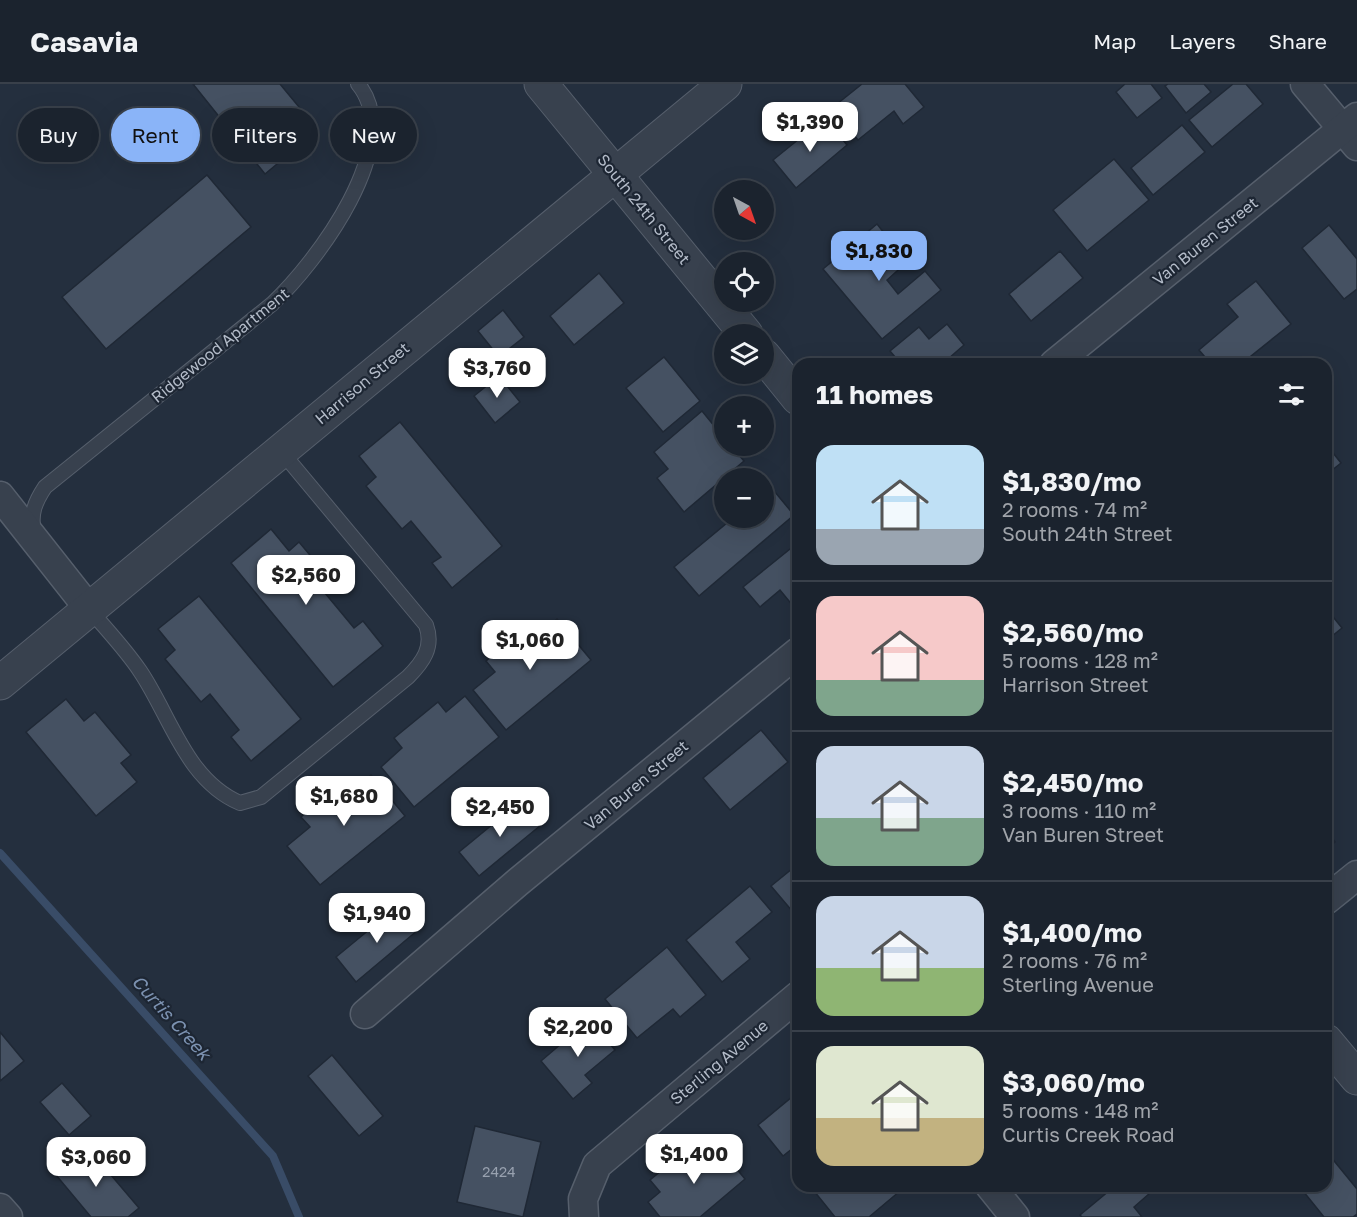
<!DOCTYPE html>
<html lang="en">
<head>
<meta charset="utf-8">
<style>
	:root { --surface:#1b232e; --page:#282f3a; --text:#f1f3f6; --muted:#a0a4aa; --line:#39404a; --accent:#8ab4f8 }
	body { margin:0; font-family:"Golos Text",sans-serif; background:var(--page); color:var(--text); height:100vh; display:flex; flex-direction:column; font-size:22px; white-space:nowrap }
	* { box-sizing:border-box; margin:0 }
	p { font-size:20px; color:var(--muted) }
	.icon { flex:none; width:33px; height:33px; fill:none; stroke:currentColor; stroke-width:2; stroke-linecap:round; stroke-linejoin:round }
	.map { position:relative; flex:1; overflow:hidden }
	.panel { position:absolute; left:792px; top:274px; width:540px; height:834px; display:flex; flex-direction:column; background:var(--surface); border-radius:18px; box-shadow:0 6px 24px #0002,0 0 0 2px var(--line) }
	.panel>* { flex:none }
	.hud { position:absolute; left:18px; top:24px; width:570px; height:54px; display:flex; gap:12px }
	.needle { width:39px; rotate:140deg }
	.buttons { position:absolute; left:714px; top:96px; display:grid; gap:12px }
	.buttons a { display:grid; place-items:center; width:60px; height:60px; border-radius:50%; background:var(--surface); box-shadow:0 6px 24px #0002,0 0 0 2px var(--line); font-size:30px }
	.price { position:absolute; translate:-50% -51px; padding:0 14px; border-radius:12px; background:#fff; color:#222; font-size:20px; line-height:39px; filter:drop-shadow(0 2px 3px #0008) }
	.price::after { content:''; position:absolute; left:50%; top:36px; width:18px; height:14px; margin-left:-9px; background:inherit; clip-path:polygon(0 0,100% 0,50% 100%) }
	.price.current { background:var(--accent); color:#111 }
	ul { padding:0; list-style:none }
	li { display:flex; align-items:center; gap:18px; height:150px; padding:0 24px }
	li+li { border-top:2px solid var(--line) }
	li span { display:grid; place-items:center; flex:none; width:168px; height:120px; border-radius:18px; color:#555 }
	li>.icon { margin-inline-start:auto }
	span .icon { width:72px; height:72px; fill:#fffc; stroke-width:1 }
	li b { font-size:26px }
	h2 { display:flex; justify-content:space-between; align-items:center; height:72px; padding:0 24px; font-size:26px }
	.tag { padding:0 21px; border-radius:27px; background:var(--surface); box-shadow:0 6px 24px #0002,0 0 0 2px var(--line); font-size:21px; line-height:54px }
	.tag.current { background:var(--accent); color:#111 }
	header { display:flex; align-items:center; gap:36px; box-sizing:border-box; height:84px; padding:0 30px; background:var(--surface); border-bottom:2px solid var(--line) }
	header strong { font-size:28px }
	nav { display:flex; gap:33px; margin-inline-start:auto; font-size:21px }
	.map>svg:first-child { display:block }
	.lines { fill:none; stroke-linecap:round; stroke-linejoin:round }
	.stream { stroke:#394c67; stroke-width:8 }
	.building { fill:#455162; stroke:#1f2835; stroke-width:1.5 }
	.service-casing { stroke:#565f6c; stroke-width:16 }
	.minor-casing { stroke:#565f6c; stroke-width:31 }
	.tertiary-casing { stroke:#565f6c; stroke-width:35 }
	.service { stroke:#38414e; stroke-width:14 }
	.minor { stroke:#38414e; stroke-width:28 }
	.tertiary { stroke:#38414e; stroke-width:33 }
	.labels { text-anchor:middle; stroke-width:4.5; stroke-linejoin:round; paint-order:stroke }
	.number-label { font-size:14px; fill:#98a1af }
	.street-label { font-size:16px; fill:#b4bcc9; stroke:#1d2633 }
	.water-label { font-size:18px; font-style:italic; fill:#7c92b1; stroke:#1d2633 }
</style>
</head>
<body>
<header>
<strong>Casavia</strong>
<nav><a>Map</a><a>Layers</a><a>Share</a></nav>
</header>
<div class="map">
<svg width="1357" height="1133" viewBox="0 0 1357 1133">
	<rect width="100%" height="100%" fill="#242f3e"/>
	<g class="lines">
		<polyline class="stream" points="0,769 273,1072 299,1133"/>
	</g>
	<g class="building">
		<polygon points="193,0 280,0 318,46 265,90"/>
		<polygon points="862,0 905,0 924,23 903,40 894,27 858,56 832,24"/>
		<polygon points="1125,0 1151,0 1162,14 1137,34 1116,8"/>
		<polygon points="1168,0 1204,0 1211,8 1186,29 1165,2"/>
		<polygon points="1233,0 1246,0 1263,20 1212,63 1189,36"/>
		<polygon points="825,34 847,61 796,104 773,76"/>
		<polygon points="1182,41 1205,68 1153,111 1131,84"/>
		<polygon points="1114,75 1149,116 1087,167 1053,126"/>
		<polygon points="207,91 251,143 106,265 62,213"/>
		<polygon points="877,140 907,178 887,196 898,210 925,187 941,206 882,255 823,185"/>
		<polygon points="1329,141 1357,175 1357,205 1344,215 1302,164"/>
		<polygon points="1060,167 1083,194 1031,237 1009,210"/>
		<polygon points="599,189 624,219 574,261 550,232"/>
		<polygon points="1256,197 1291,240 1241,280 1211,280 1199,266 1238,233 1227,220"/>
		<polygon points="503,226 524,253 499,273 478,247"/>
		<polygon points="947,240 964,261 948,275 953,280 901,280 890,267 919,243 929,255"/>
		<polygon points="664,273 700,317 663,348 626,304"/>
		<polygon points="499,292 520,318 495,339 474,312"/>
		<polygon points="702,327 724,354 724,362 731,362 744,377 684,428 657,394 668,385 654,368"/>
		<polygon points="400,338 502,462 452,504 432,479 441,473 411,437 402,445 366,402 376,393 359,372"/>
		<polygon points="1326,360 1341,379 1326,391"/>
		<polygon points="770,402 794,431 699,512 674,483 733,434 764,434 764,408"/>
		<polygon points="271,445 289,467 299,458 335,501 325,509 354,544 363,537 383,562 333,603 231,479"/>
		<polygon points="795,461 798,464 798,528 780,506 760,523 743,503"/>
		<polygon points="199,512 301,635 251,677 231,653 239,646 210,610 201,618 165,575 175,566 158,545"/>
		<polygon points="1326,524 1342,544 1326,557"/>
		<polygon points="557,535 591,576 506,646 473,606 495,588 486,577 529,541 538,551"/>
		<polygon points="465,612 499,653 414,723 381,683 402,664 394,654 438,618 446,628"/>
		<polygon points="66,615 84,637 95,628 131,671 121,679 137,698 96,732 26,648"/>
		<polygon points="761,646 788,678 730,726 703,694"/>
		<polygon points="371,691 405,732 320,801 287,762 310,743 301,733 344,696 352,707"/>
		<polygon points="521,717 541,741 479,792 459,768"/>
		<polygon points="1326,746 1335,758 1326,766"/>
		<polygon points="798,780 798,834 771,802"/>
		<polygon points="750,802 772,828 736,858 750,875 722,898 686,856"/>
		<polygon points="398,822 418,846 356,898 336,873"/>
		<polygon points="667,863 706,911 680,933 673,925 637,954 605,915"/>
		<polygon points="589,936 615,966 585,991 592,999 573,1015 541,977"/>
		<polygon points="0,948 24,977 0,997"/>
		<polygon points="332,971 383,1032 359,1052 308,992"/>
		<polygon points="62,999 91,1032 69,1051 40,1018"/>
		<polygon points="798,1008 798,1060 783,1072 758,1041"/>
		<polygon points="475,1042 541,1058 523,1133 457,1118"/>
		<polygon points="716,1060 745,1095 700,1133 660,1133 648,1118 660,1108 650,1096 684,1068 693,1079"/>
		<polygon points="88,1064 139,1124 128,1133 91,1133 56,1091"/>
		<polygon points="1326,1067 1357,1105 1357,1130 1353,1133 1324,1133 1299,1102 1326,1102"/>
		<polygon points="810,1102 896,1102 900,1107 869,1133 835,1133"/>
		<polygon points="1115,1102 1145,1102 1150,1109 1134,1123 1142,1133 1082,1133 1080,1131"/>
	</g>
	<g class="lines">
		<defs>
			<g id="service">
				<path d="M34 448C30 430 35 418 45 403L272 220C316 179 407 59 358 0"/>
				<path d="M90 526C107 546 126 566 140 587 170 631 186 696 240 719L261 713 408 593C423 578 434 563 426 541L281 367"/>
			</g>
			<g id="minor">
				<polyline points="1305,0 1357,62"/>
				<polyline points="1054,280 1357,33"/>
				<polyline points="0,412 90,526"/>
				<polyline points="1326,816 1357,791"/>
				<polyline points="365,930 518,798 798,568"/>
				<polyline points="990,1102 1015,1133"/>
				<polyline points="0,1124 8,1133"/>
				<polyline points="584,1133 583,1115 597,1081 798,912"/>
			</g>
			<g id="tertiary">
				<polyline points="541,0 746,250"/>
				<polyline points="764,272 798,314"/>
				<polyline points="0,599 725,0"/>
				<polyline points="1326,957 1357,994"/>
			</g>
		</defs>
		<use href="#service" class="service-casing"/>
		<use href="#minor" class="minor-casing"/>
		<use href="#tertiary" class="tertiary-casing"/>
		<use href="#service" class="service"/>
		<use href="#minor" class="minor"/>
		<use href="#tertiary" class="tertiary"/>
	</g>
	<g class="labels">
		<g class="number-label">
			<text x="499" y="1093">2424</text>
		</g>
		<g class="street-label">
			<text transform="translate(644 125) rotate(51)" y="6">South 24th Street</text>
			<text transform="translate(1205 157) rotate(-39)" y="6">Van Buren Street</text>
			<text transform="translate(220 261) rotate(-39)" y="6">Ridgewood Apartment</text>
			<text transform="translate(362 299) rotate(-40)" y="6">Harrison Street</text>
			<text transform="translate(636 701) rotate(-40)" y="6">Van Buren Street</text>
			<text transform="translate(719 978) rotate(-40)" y="6">Sterling Avenue</text>
		</g>
		<g class="water-label">
			<text transform="translate(171 934) rotate(48)" y="6">Curtis Creek</text>
		</g>
	</g>
</svg>
<div class="buttons">
<a><svg class="needle" viewBox="-14 -14 28 28"><path d="M0-13l5 13h-10z" fill="#e53935"/><path d="M0 13l5-13h-10z" fill="#a0a4aa"/></svg></a>
<a><svg class="icon" aria-label="locate" viewBox="0 0 24 24"><circle cx="12" cy="12" r="6"/><path d="M12 2v4M12 18v4M2 12h4M18 12h4"/></svg></a>
<a><svg class="icon" aria-label="layers" viewBox="0 0 24 24"><path d="M12 4l9 5-9 5-9-5zM3 14l9 5 9-5"/></svg></a>
<a>+</a>
<a>−</a>
</div>
<b class="price" style="left:810px;top:69px">$1,390</b>
<b class="price current" style="left:879px;top:198px">$1,830</b>
<b class="price" style="left:497px;top:315px">$3,760</b>
<b class="price" style="left:306px;top:522px">$2,560</b>
<b class="price" style="left:530px;top:587px">$1,060</b>
<b class="price" style="left:344px;top:743px">$1,680</b>
<b class="price" style="left:500px;top:754px">$2,450</b>
<b class="price" style="left:377px;top:860px">$1,940</b>
<b class="price" style="left:578px;top:974px">$2,200</b>
<b class="price" style="left:694px;top:1101px">$1,400</b>
<b class="price" style="left:96px;top:1104px">$3,060</b>
<div class="hud">
<a class="tag">Buy</a>
<a class="tag current">Rent</a>
<a class="tag">Filters</a>
<a class="tag">New</a>
</div>
<section class="panel">
<h2>11 homes<svg class="icon" aria-label="filters" viewBox="0 0 24 24"><path d="M4 7h16M4 17h16"/><circle cx="9" cy="7" r="2"/><circle cx="15" cy="17" r="2"/></svg></h2>
<ul>
<li><span style="background:linear-gradient(#bfe0f5 70%,#9aa5b1 0)"><svg class="icon" aria-label="home" viewBox="0 0 24 24"><path d="M3 11l9-7 9 7M6 9v11h12V9"/></svg></span><div><b>$1,830/mo</b><p>2 rooms · 74 m²</p><p>South 24th Street</p></div></li>
<li><span style="background:linear-gradient(#f6c9c9 70%,#7fa58c 0)"><svg class="icon" aria-label="home" viewBox="0 0 24 24"><path d="M3 11l9-7 9 7M6 9v11h12V9"/></svg></span><div><b>$2,560/mo</b><p>5 rooms · 128 m²</p><p>Harrison Street</p></div></li>
<li><span style="background:linear-gradient(#c9d6e8 60%,#7fa58c 0)"><svg class="icon" aria-label="home" viewBox="0 0 24 24"><path d="M3 11l9-7 9 7M6 9v11h12V9"/></svg></span><div><b>$2,450/mo</b><p>3 rooms · 110 m²</p><p>Van Buren Street</p></div></li>
<li><span style="background:linear-gradient(#c9d6e8 60%,#8fb573 0)"><svg class="icon" aria-label="home" viewBox="0 0 24 24"><path d="M3 11l9-7 9 7M6 9v11h12V9"/></svg></span><div><b>$1,400/mo</b><p>2 rooms · 76 m²</p><p>Sterling Avenue</p></div></li>
<li><span style="background:linear-gradient(#dfe7d0 60%,#c2b280 0)"><svg class="icon" aria-label="home" viewBox="0 0 24 24"><path d="M3 11l9-7 9 7M6 9v11h12V9"/></svg></span><div><b>$3,060/mo</b><p>5 rooms · 148 m²</p><p>Curtis Creek Road</p></div></li>
</ul>
</section>
</div>
</body>
</html>
